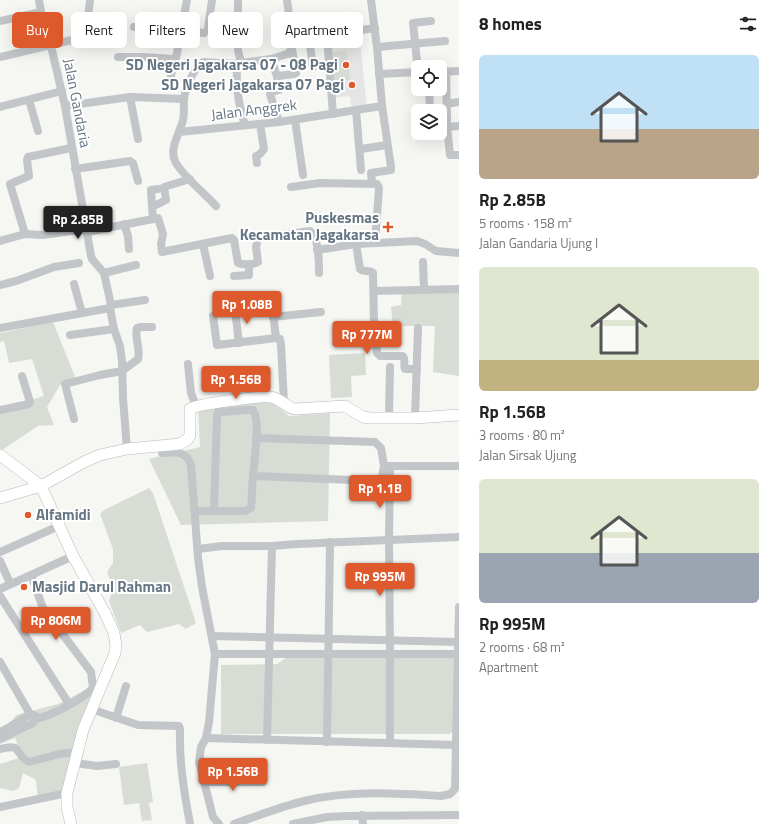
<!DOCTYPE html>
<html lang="en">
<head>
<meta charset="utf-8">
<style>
	:root { --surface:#fff; --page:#f6f6f6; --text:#222; --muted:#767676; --accent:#de592b }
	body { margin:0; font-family:"Titillium Web",sans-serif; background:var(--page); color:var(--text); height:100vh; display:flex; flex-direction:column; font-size:15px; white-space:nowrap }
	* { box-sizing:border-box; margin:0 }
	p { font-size:13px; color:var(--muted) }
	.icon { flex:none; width:22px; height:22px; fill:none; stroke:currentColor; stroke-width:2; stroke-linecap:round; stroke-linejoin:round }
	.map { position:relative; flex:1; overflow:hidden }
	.sheet { display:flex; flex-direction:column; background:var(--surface); width:320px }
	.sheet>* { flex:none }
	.guide { position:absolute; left:12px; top:12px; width:380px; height:36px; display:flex; gap:8px }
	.tools { position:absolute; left:411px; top:60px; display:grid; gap:8px }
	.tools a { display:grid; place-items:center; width:36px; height:36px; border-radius:6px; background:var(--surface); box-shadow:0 4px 16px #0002; font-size:20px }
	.price { position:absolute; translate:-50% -34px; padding:0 9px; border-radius:4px; background:var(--accent); color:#fff; font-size:13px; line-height:26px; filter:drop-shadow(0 1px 2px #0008) }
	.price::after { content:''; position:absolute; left:50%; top:24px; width:12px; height:9px; margin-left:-6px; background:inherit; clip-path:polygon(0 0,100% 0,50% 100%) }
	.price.active { background:#222; color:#fff }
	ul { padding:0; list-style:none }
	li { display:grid; align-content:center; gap:8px; height:212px; padding:0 20px }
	li span { display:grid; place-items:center; height:124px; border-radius:6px; color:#555 }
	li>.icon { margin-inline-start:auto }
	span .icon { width:72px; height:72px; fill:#fffc; stroke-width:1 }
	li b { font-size:17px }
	h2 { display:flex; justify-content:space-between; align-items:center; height:48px; padding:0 20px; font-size:17px }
	.chip { padding:0 14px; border-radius:6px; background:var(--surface); box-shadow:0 4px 16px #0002; font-size:14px; line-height:36px }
	.chip.active { background:var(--accent); color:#fff }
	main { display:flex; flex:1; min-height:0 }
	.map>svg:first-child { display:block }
	.built { fill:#e4e5e4 }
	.green { fill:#d7ddd4 }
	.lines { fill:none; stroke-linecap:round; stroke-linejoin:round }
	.secondary-casing { stroke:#b4b9bd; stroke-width:12 }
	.street { stroke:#c2c6c9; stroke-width:8 }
	.secondary { stroke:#fff; stroke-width:11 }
	.poi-dot { fill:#de592b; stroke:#fff; stroke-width:1.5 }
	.labels { text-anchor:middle; stroke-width:4; stroke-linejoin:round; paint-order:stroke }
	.poi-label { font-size:15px; font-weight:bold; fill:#667683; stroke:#fff; text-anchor:end }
	.street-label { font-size:15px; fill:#667683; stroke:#fff }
</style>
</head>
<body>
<main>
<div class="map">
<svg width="459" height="824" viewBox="0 0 459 824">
	<rect width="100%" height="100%" fill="#f6f6f3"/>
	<polygon class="built" points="359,31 367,108 352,110 350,96 333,98 327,35"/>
	<g class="green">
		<polygon points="347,51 350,80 334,81 331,52"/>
		<polygon points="402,290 459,290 459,376 433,372 435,326 393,326 391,307 401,305"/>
		<polygon points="53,322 76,379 60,385 47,407 54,425 38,426 2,450 0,448 0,410 44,396 32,359 9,363 4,341 0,342 0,333"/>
		<polygon points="365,353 366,375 351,376 352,397 331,398 329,355"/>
		<polygon points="268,398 289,416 330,413 328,521 181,525 149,459 200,447 198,408"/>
		<polygon points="149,488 153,493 196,623 186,629 179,624 147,632 140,625 121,633 109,601 113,588 107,572 113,563 113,549 100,514 104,510"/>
		<polygon points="455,657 453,732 449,734 221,734 221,665 277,664 286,658"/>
		<polygon points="85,690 95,696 60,796 38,800 36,780 23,773 19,788 13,791 0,788 0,764 22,757 15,738 0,744 0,727 11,723 16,715 58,704"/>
		<polygon points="147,763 153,802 149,803 152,820 142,821 139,803 124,805 119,767"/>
	</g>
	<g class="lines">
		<defs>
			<g id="secondary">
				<polyline points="0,455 41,486 73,556 105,613 114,633 116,646 115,653 83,730 67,793 67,807 71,824"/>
				<path d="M0 498 41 486 84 462 100 455 127 449 180 444 188 439 190 435V409C197 404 260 396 270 397 281 398 287 408 295 409L345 406 363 417 370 418H415L459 415"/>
			</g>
		</defs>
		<use href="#secondary" class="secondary-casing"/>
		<g class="street">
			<polyline points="238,0 238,51 241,62"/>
			<polyline points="0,21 41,12 39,0"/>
			<polyline points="134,27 167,28 204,33"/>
			<polyline points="208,28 212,0"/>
			<polyline points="89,36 88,19 90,0"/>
			<polyline points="89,36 97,40 111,37"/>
			<polyline points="327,36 333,114"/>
			<polyline points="309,38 375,28"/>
			<polyline points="293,42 309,38 313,67"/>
			<polyline points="51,46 65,106 91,256 92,259 104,273 111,305 110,308 114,329 70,335"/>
			<polyline points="377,47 445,41"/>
			<polyline points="0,57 89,36"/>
			<polyline points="118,57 143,57 174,59"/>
			<polyline points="271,59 277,76"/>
			<path d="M237 64C236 87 238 103 245 125"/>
			<polyline points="418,71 413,23 431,21"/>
			<polyline points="446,71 447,121"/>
			<polyline points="440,72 459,71"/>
			<polyline points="379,74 418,72"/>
			<polyline points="171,76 174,59 176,58 187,0"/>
			<polyline points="429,89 430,111"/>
			<polyline points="130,97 138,139"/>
			<polyline points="29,100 38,131"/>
			<polyline points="452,103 459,102"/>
			<polyline points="65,106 130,97 184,99"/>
			<polyline points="0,107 62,91"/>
			<polyline points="356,110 361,170"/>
			<polyline points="295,120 303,175"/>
			<polyline points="279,122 270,94 272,92 279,90 277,76 294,74 296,73 292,49"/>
			<polyline points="459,126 447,127 450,155 459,155"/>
			<polyline points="179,132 279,122 382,106 377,47 371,0"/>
			<polyline points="430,133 430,134"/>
			<polyline points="361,149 387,145"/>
			<polyline points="257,163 256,156 260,154 264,149 260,124"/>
			<polyline points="75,169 130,161 133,163 138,181"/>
			<polyline points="372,183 371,173 391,170 391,167 382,106"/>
			<polyline points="291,187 320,183 377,184 379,188 375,242"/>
			<path d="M216 206C207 196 179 172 175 161 169 148 180 133 183 120 185 113 183 106 184 99 185 89 194 67 203 62L234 64 271 59 287 54 292 49 293 45 287 0"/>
			<polyline points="152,207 151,190 158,189"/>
			<polyline points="153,218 152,207 166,200 164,187 190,179"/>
			<polyline points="124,224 128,236 129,249"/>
			<path d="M87 232 158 218 163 234 161 244 162 252 232 238 234 240 238 263C243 265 253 265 258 262L256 247 258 238 310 231C319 237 319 262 319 273"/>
			<polyline points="25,234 10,184 29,176 27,160 28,157 71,148"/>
			<polyline points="0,241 25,234 43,235 86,229"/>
			<polyline points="203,244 210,276"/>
			<path d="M356 244 360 269C364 273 370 269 373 273L374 325 377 353 380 356H403C406 360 403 364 405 369H417"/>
			<polyline points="317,250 356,244 417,241 425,244 436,251 459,253"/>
			<polyline points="423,262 424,289"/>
			<polyline points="104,273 136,265"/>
			<polyline points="234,276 249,275 249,264"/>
			<polyline points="74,284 82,313"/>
			<polyline points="0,285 16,281 54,267 79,263"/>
			<polyline points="374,291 459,289"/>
			<polyline points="272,304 276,338"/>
			<polyline points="111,305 145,300"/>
			<polyline points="235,310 239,343"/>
			<polyline points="213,316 217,345 276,338 280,339 281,345 284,402"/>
			<polyline points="273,317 321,312"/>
			<polyline points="0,328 110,308"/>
			<polyline points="114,329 120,346 122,361 123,398 127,449"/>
			<polyline points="188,364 191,393 196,406"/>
			<polyline points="0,410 29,404 30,402 22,376"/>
			<polyline points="389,418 390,367"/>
			<polyline points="415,418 418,328"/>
			<path d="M74 419 65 384 100 375 122 371 138 359C141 349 134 338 137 328L141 327H152"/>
			<path d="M162 453C174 452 186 450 191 465L198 558 202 587 215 654 209 722 206 738 201 747 199 762 213 817 219 824"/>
			<polyline points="385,466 459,466"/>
			<polyline points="253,476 377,481 382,477 384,466 381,448 375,442 256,438"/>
			<path d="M195 511H245L251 508C252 497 252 486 253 476 254 462 261 420 253 410H245L221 412H218L217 415 214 510"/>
			<polyline points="198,549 222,546 272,546 297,544 459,537"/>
			<polyline points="0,552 59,526"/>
			<polyline points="0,561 10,583"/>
			<path d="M31 575 43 608 91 672 93 688C83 699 51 716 36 719"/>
			<polyline points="0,589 73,556"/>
			<polyline points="0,596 69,704"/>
			<polyline points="212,636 458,642"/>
			<polyline points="215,654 457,654"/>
			<polyline points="0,662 30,714"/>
			<path d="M91 708 97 711 138 725 179 726 180 729C179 761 184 792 190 824"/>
			<polyline points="116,718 126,686"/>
			<polyline points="0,733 30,714 36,716 33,723 0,739"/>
			<polyline points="206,738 456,745"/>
			<polyline points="267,740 272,546"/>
			<polyline points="327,742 330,542"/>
			<polyline points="390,743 390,654 389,540 390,467"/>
			<path d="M0 749C24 743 13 754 29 762L59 754 77 752"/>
			<polyline points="75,763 97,766 116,764"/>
			<polyline points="204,782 263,782"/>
			<polyline points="0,807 67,793"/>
			<polyline points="362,815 363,824"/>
			<path d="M234 824C257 816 280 807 304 801 349 790 396 793 441 796L450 794 455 789 459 607"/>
			<polyline points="293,824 327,817 347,816 459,815"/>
		</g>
		<use href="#secondary" class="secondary"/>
	</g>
	<g class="poi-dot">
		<circle cx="346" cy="65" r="4"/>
		<circle cx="352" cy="85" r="4"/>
		<path d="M386 221h4v4h4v4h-4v4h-4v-4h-4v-4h4z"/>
		<circle cx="28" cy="515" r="4"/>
		<circle cx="24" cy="587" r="4"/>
	</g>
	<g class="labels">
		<g class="poi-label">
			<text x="338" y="70">SD Negeri Jagakarsa 07 - 08 Pagi</text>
			<text x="344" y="90">SD Negeri Jagakarsa 07 Pagi</text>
			<text x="379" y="223">Puskesmas<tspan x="379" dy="17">Kecamatan Jagakarsa</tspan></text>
			<text x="36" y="520" text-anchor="start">Alfamidi</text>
			<text x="32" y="592" text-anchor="start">Masjid Darul Rahman</text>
		</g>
		<g class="street-label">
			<text transform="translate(77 103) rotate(79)" y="5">Jalan Gandaria</text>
			<text transform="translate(254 110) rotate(-7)" y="5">Jalan Anggrek</text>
		</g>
	</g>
</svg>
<div class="tools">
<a><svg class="icon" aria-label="locate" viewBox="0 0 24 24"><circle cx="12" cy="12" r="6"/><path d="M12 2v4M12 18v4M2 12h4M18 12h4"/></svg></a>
<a><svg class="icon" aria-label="layers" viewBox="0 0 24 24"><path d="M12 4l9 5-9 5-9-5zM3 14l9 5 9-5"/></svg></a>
</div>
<b class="price active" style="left:78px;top:240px">Rp 2.85B</b>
<b class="price" style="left:247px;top:325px">Rp 1.08B</b>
<b class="price" style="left:367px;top:355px">Rp 777M</b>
<b class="price" style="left:236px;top:400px">Rp 1.56B</b>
<b class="price" style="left:380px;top:509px">Rp 1.1B</b>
<b class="price" style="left:380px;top:597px">Rp 995M</b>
<b class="price" style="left:56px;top:641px">Rp 806M</b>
<b class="price" style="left:233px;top:792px">Rp 1.56B</b>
<div class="guide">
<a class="chip active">Buy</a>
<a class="chip">Rent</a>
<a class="chip">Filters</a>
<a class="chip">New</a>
<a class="chip">Apartment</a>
</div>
</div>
<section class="sheet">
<h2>8 homes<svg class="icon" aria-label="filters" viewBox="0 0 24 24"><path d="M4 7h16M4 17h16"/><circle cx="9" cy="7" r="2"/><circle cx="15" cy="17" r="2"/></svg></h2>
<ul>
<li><span style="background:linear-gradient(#bfe0f5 60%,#b9a48a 0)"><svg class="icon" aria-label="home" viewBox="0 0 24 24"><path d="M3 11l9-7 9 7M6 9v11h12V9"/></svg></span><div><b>Rp 2.85B</b><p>5 rooms · 158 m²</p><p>Jalan Gandaria Ujung I</p></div></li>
<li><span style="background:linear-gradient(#dfe7d0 75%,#c2b280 0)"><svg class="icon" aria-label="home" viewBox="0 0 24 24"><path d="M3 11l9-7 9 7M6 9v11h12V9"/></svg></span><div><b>Rp 1.56B</b><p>3 rooms · 80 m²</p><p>Jalan Sirsak Ujung</p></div></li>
<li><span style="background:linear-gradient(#dfe7d0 60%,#9aa5b1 0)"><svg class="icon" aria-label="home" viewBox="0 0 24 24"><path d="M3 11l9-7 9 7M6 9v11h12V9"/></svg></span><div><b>Rp 995M</b><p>2 rooms · 68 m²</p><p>Apartment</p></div></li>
</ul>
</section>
</main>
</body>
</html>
